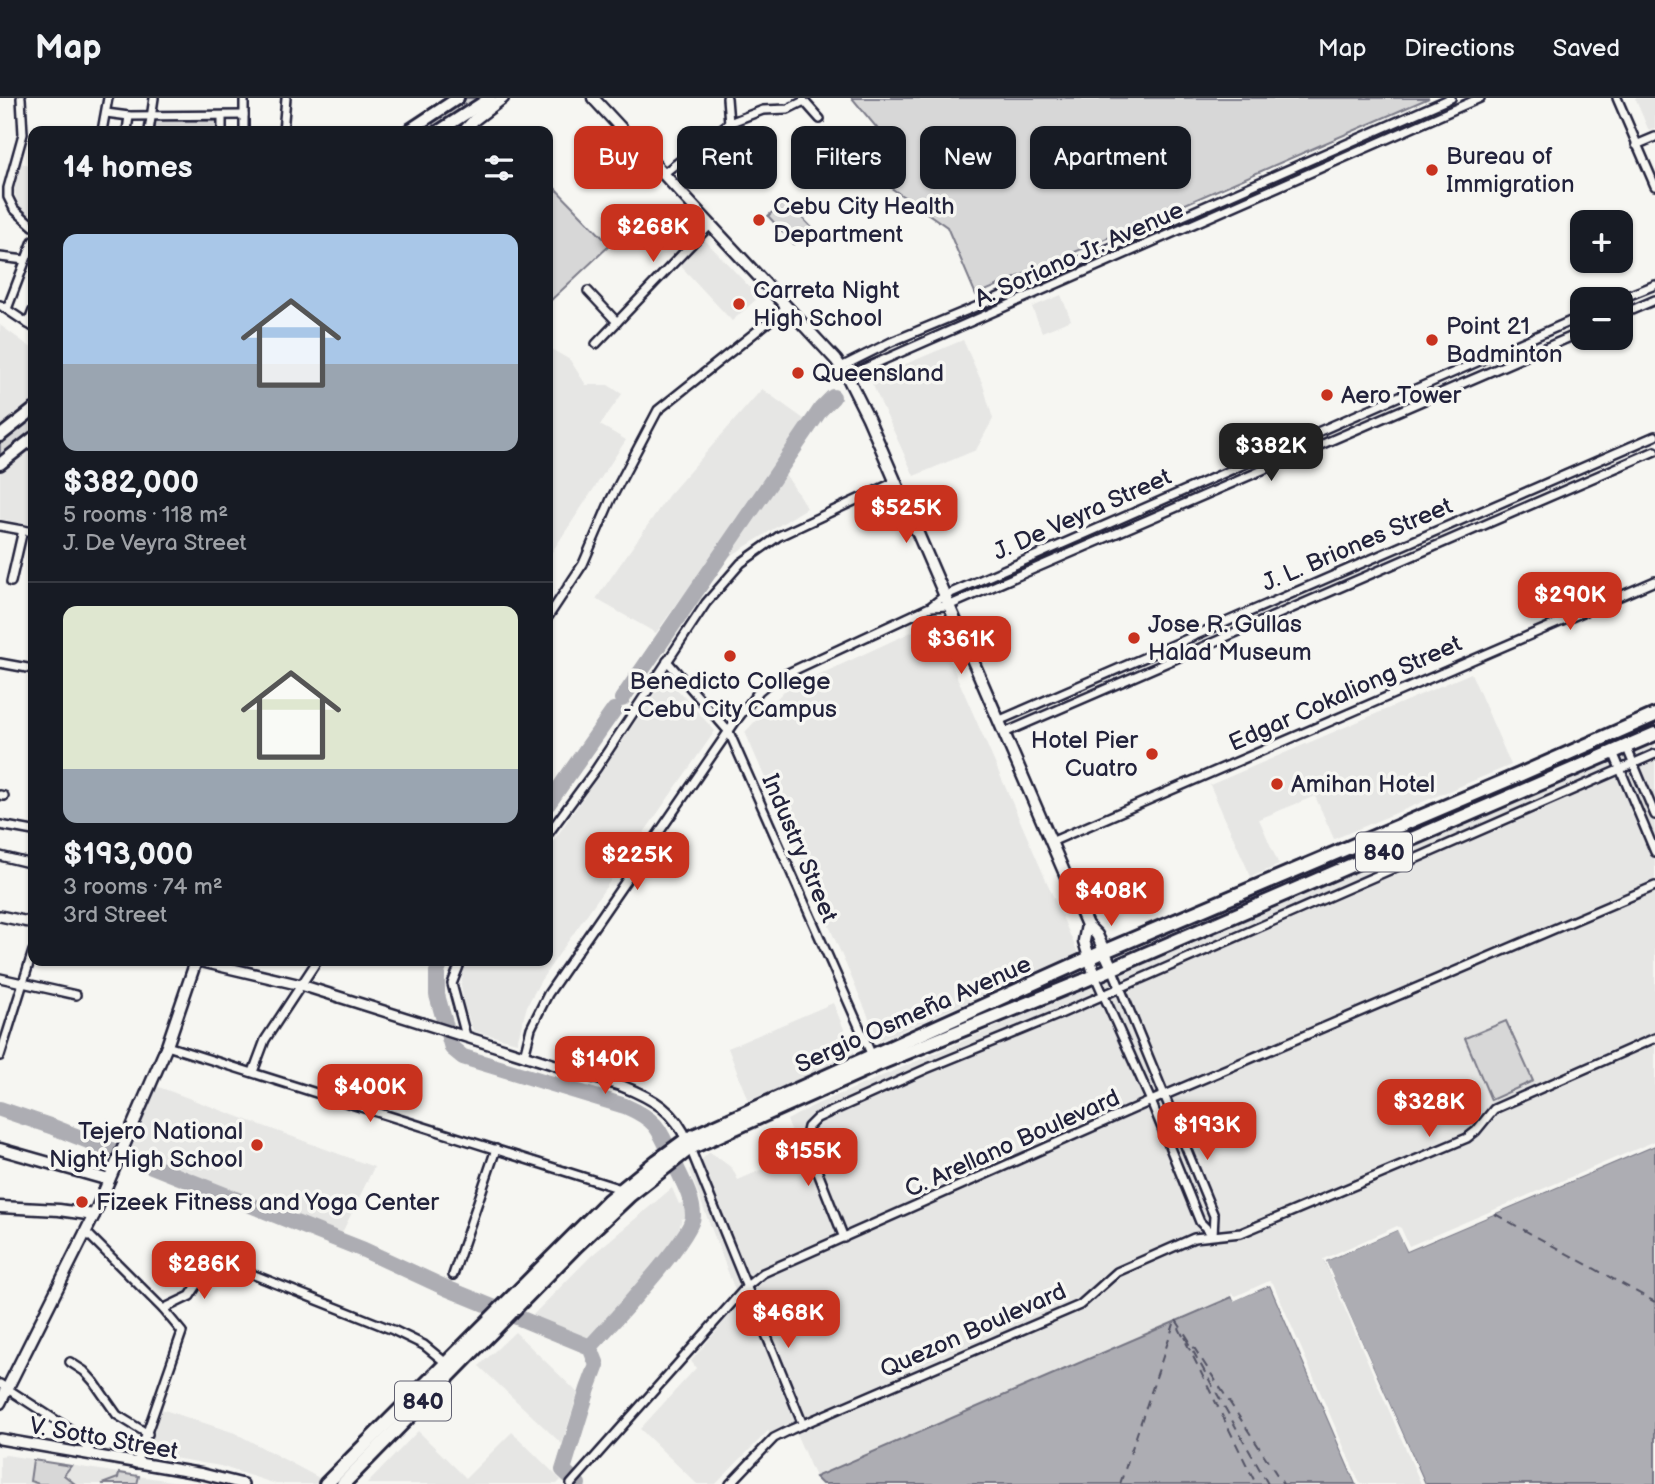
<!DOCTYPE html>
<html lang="en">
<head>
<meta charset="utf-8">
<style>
	:root { --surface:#171b24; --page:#20242c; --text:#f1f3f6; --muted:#9ea1a6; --line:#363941; --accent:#c8321e }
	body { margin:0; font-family:"Balsamiq Sans",sans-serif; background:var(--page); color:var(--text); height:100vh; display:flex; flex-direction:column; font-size:26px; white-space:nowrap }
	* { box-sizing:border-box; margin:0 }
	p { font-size:23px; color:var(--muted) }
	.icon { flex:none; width:38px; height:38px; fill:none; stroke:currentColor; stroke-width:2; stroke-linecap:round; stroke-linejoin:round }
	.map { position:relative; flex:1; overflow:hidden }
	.details { position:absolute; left:28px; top:28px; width:525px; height:840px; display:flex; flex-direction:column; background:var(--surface); border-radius:14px; box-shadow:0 2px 5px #0004 }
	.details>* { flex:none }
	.hud { position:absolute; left:574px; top:28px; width:665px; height:63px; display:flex; gap:14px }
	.fabs { position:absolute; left:1570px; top:112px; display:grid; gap:14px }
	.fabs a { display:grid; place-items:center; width:63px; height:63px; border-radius:14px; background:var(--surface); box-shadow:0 2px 5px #0004; font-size:35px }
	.price { position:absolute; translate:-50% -60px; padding:0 16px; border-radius:14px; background:var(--accent); color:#fff; font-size:23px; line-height:46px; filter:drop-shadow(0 2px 4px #0008) }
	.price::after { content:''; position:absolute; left:50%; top:42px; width:21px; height:16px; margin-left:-10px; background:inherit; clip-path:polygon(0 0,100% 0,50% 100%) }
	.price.selected { background:#222; color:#fff }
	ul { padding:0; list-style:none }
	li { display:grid; align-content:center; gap:14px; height:371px; padding:0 35px }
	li+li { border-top:2px solid var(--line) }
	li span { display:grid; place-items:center; height:217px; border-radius:14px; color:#555 }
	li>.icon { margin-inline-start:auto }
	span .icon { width:126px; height:126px; fill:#fffc; stroke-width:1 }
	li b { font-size:30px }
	h2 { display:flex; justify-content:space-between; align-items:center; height:84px; padding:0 35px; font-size:30px }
	.tag { padding:0 24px; border-radius:14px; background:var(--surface); box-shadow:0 2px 5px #0004; font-size:24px; line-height:63px }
	.tag.selected { background:var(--accent); color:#fff }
	header { display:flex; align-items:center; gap:42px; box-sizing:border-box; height:98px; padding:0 35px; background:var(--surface); border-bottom:2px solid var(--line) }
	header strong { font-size:33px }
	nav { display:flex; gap:38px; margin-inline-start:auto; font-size:24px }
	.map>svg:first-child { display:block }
	.built { fill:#e6e6e4 }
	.green { fill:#d7d7d7; stroke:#7c7c89; stroke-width:2 }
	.water { fill:#adadb3; stroke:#757583; stroke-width:2 }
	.pier { fill:#f6f6f2 }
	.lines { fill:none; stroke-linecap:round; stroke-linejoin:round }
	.river { stroke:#adadb3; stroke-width:16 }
	.ferry { stroke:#535365; stroke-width:2; stroke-dasharray:9 7; stroke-linecap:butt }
	.minor-casing { stroke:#22223b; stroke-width:12 }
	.tertiary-casing { stroke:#22223b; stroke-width:14 }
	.secondary-casing { stroke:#22223b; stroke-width:15 }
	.primary-casing { stroke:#22223b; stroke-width:16 }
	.trunk-casing { stroke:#22223b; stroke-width:18 }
	.minor { stroke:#f6f6f2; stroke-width:7 }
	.tertiary { stroke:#f6f6f2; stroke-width:9 }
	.secondary { stroke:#f6f6f2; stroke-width:10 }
	.primary { stroke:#f6f6f2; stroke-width:10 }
	.trunk { stroke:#f6f6f2; stroke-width:12 }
	.poi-dot { fill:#c8321e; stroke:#f6f6f2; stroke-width:2.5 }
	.labels { text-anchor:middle; stroke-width:7; stroke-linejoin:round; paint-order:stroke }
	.shield { fill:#f6f6f2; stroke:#626272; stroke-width:2 }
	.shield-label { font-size:23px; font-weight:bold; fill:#22223b }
	.poi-label { font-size:24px; fill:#22223b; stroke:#f6f6f2; text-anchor:start }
	.street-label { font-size:24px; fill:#22223b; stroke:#f6f6f2 }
</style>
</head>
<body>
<header>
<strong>Map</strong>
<nav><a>Map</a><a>Directions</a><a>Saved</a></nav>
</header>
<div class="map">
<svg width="1655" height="1386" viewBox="0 0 1655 1386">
	<rect width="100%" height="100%" fill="#f6f6f2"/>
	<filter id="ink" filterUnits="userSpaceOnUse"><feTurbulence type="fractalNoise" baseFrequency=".0143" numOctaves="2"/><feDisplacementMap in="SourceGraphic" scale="14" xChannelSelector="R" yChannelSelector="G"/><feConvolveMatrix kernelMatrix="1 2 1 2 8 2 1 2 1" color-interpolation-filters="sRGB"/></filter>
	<g filter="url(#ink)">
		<g class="built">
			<polygon points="1635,0 1655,0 1655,30 1649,33"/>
			<polygon points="21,65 33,68 33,125 18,106 14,93"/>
			<polygon points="703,140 759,199 732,223 677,164"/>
			<polygon points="1061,197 1071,222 1042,234 1032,209"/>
			<polygon points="0,227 33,251 33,305 0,331"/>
			<polygon points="963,242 983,287 993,321 976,352 914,378 870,281"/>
			<polygon points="548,249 570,262 586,287 608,287 622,296 600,327 626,342 548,460"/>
			<polygon points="762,291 808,324 656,535 596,501 668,398"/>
			<polygon points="33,347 33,427 0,421 0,374"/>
			<polygon points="784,374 807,410 729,459 753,419"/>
			<polygon points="933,524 1078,855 879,943 745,634 784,593"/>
			<polygon points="1471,575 1511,667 1334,741 1315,698 1259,721 1279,767 1251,779 1210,687"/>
			<polygon points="666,579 715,633 541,882 527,908 517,944 473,933 464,907 461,887 463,875 469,863 548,863 548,751"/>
			<polygon points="1655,645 1655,1047 1407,1153 1397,1132 1326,1163 1425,1386 1356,1386 1270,1187 1234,1203 1231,1199 815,1379 791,1324 770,1336 768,1333 716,1386 697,1386 640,1331 696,1270 691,1263 740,1205 689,1072 710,1054 732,1070 738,1082 800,1055 787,1022 815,1007"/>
			<polygon points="833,905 855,957 748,1003 728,950"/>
			<polygon points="156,988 374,1069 340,1139 129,1057"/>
			<polygon points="672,1090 679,1106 695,1100 699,1112 682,1121 676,1140 585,1245 532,1218 591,1158"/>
			<polygon points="515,1234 578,1295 562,1346 479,1268"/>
			<polygon points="161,1311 235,1335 323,1382 319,1386 276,1386 220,1368 145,1355"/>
			<polygon points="418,1333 466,1380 512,1334 561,1382 557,1386 367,1386"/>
			<polygon points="6,1357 119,1375 191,1386 0,1386 0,1358"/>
		</g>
		<g class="green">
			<polygon points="458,0 490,0 443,33 409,33"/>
			<polygon points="852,0 1429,0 976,197 947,129 884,85 887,42"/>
			<polygon points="155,22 219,23 218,33 155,33"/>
			<polygon points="548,83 610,147 548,205"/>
			<polygon points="785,102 812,130 794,146 768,118"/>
			<polygon points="33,313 33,340 0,366 0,339"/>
			<polygon points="1506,923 1533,983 1491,1002 1465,940"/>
			<polygon points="33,1362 71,1368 64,1377 75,1386 39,1386 30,1383"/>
			<polygon points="119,1375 139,1378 137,1386 102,1386 118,1380"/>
		</g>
		<g class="water">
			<polygon points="1655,1047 1655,1386 1425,1386 1325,1163 1398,1131 1407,1153"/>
			<polygon points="1270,1187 1356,1386 822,1386 815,1379 1232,1199 1234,1202"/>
		</g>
		<g class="pier">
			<polygon points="1655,1043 1655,1047 1407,1153 1397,1132 1326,1163 1425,1386 1421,1386 1323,1161 1397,1128 1401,1130 1409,1148"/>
			<polygon points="1269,1183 1273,1185 1360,1386 1356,1386 1270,1187 1234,1203 1231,1195 1236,1198"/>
		</g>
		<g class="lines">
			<g class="river">
				<polyline points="622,601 821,311 833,299"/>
				<polyline points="548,706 614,612"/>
				<path d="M442 863 437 874V897L452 950 463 959 625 1008C657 1022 659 1030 673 1062 680 1078 693 1099 693 1118 692 1140 609 1228 590 1249"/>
				<polyline points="0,1011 53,1029 364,1152 446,1190 590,1249"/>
				<polyline points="578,1386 563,1372 588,1291 597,1267 590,1249"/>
			</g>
			<g class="ferry">
				<polyline points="1495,1116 1655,1204"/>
				<polyline points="1176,1222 1283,1386"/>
				<polyline points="1179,1230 1256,1386"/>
				<polyline points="1185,1239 1268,1386"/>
				<polyline points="1120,1386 1175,1223"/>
			</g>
			<defs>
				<g id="minor">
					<polyline points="21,0 23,36 8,90 8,99 14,111 33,128"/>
					<polyline points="727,0 729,25"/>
					<polyline points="1617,0 1655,88"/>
					<polyline points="106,15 129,18 244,17"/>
					<polyline points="102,33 108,0"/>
					<polyline points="127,33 129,18"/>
					<polyline points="149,33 154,0"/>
					<polyline points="222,33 222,18"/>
					<polyline points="244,33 244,0"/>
					<polyline points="283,33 286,0"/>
					<polyline points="1636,47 1655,39"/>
					<polyline points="663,76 729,25 763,12 788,11 804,3 820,21"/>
					<polyline points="0,159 25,162"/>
					<polyline points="588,193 617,224"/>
					<polyline points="1620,201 1655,187"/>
					<polyline points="0,207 33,229"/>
					<polyline points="7,211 33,143"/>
					<polyline points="1620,217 1655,202"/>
					<polyline points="28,226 33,213"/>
					<polyline points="596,246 710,127"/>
					<polyline points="841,269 891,244 985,205 1451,0"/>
					<polyline points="847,278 1480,0"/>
					<polyline points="0,428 33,434"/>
					<polyline points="11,484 23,432"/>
					<polyline points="931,509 948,508 1582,234"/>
					<polyline points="548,519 583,466 611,401 658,312 787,209"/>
					<polyline points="667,563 729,634 873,960"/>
					<polyline points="0,565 33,571"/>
					<polyline points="998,623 1655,338"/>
					<polyline points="1004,635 1655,353"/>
					<polyline points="1626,648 1655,717"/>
					<polyline points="1613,654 1655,754"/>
					<polyline points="0,697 4,698"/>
					<polyline points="0,727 33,733"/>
					<polyline points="548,736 596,671 706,505 741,465 779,438 895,384"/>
					<polyline points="1051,744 1655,483"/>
					<polyline points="0,758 33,766"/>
					<polyline points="461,863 452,886 466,938"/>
					<polyline points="1112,870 1214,1118 1213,1137"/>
					<polyline points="1095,878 1151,1003 1200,1124 1213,1137"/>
					<polyline points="0,880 76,897"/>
					<polyline points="167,948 621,1091"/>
					<polyline points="0,958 33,853"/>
					<polyline points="524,958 531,930 548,896 735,624 759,593 771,583 930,509 944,498 1582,218"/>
					<polyline points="253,974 265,942 317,863"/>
					<polyline points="690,1050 803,1327"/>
					<polyline points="86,1134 163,1211 182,1234 136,1366"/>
					<polyline points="844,1140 805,1042 808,1029 817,1020 926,971 1058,917 1655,656"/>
					<polyline points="453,1177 496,1051"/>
					<polyline points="163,1211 190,1198 214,1161 393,1232 424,1247 446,1265"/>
					<polyline points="70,1264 84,1273 94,1284 117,1317 148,1336"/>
					<polyline points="0,1286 71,1332 93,1357"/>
					<polyline points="571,1386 747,1188 763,1175 1151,1003 1655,788"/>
					<polyline points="730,1386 774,1340 792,1331 1080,1207 1117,1174 1194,1140 1241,1135 1467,1040 1476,1033 1494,1011 1655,940"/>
				</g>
				<g id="tertiary">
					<polyline points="0,818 33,825"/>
					<path d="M199 863 301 887 622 988C652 1000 676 1013 688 1045"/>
					<polyline points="0,1341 203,1376 243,1386"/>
				</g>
				<g id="secondary">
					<polyline points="593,0 836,262 847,278 868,320 1087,827 1097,837 1112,870"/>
					<polyline points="464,33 474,22 503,0"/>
					<polyline points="1087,827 1084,843 1095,878"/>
					<polyline points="0,1051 109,1082"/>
					<polyline points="0,1109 59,1112 94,1117"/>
					<polyline points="0,1305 94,1117 167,948 196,863"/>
				</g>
				<g id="primary">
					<polyline points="408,33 458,0"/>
					<polyline points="439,33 490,0"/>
					<polyline points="0,338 33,312"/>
					<polyline points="0,366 33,340"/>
				</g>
				<g id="trunk">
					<polyline points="326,1386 608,1103 657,1063 687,1041 1105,853 1519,677 1655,617"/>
					<polyline points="343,1386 576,1148 630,1097 690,1050 876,967 1083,883 1655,636"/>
				</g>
			</defs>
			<use href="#minor" class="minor-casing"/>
			<use href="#tertiary" class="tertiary-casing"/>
			<use href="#secondary" class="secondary-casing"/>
			<use href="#primary" class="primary-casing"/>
			<use href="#trunk" class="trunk-casing"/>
			<use href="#minor" class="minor"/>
			<use href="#tertiary" class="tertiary"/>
			<use href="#secondary" class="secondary"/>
			<use href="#primary" class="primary"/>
			<use href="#trunk" class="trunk"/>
		</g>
	</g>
	<g class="poi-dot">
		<circle cx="1432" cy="72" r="7"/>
		<circle cx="759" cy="122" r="7"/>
		<circle cx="739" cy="206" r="7"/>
		<circle cx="1432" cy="242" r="7"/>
		<circle cx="798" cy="275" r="7"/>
		<circle cx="1327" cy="297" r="7"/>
		<circle cx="1134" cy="540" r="7"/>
		<circle cx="730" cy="558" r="7"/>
		<circle cx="1152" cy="656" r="7"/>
		<circle cx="1277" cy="686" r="7"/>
		<circle cx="257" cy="1047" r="7"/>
		<circle cx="82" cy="1104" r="7"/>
	</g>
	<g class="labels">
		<g class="shield">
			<rect x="1356" y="734.5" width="56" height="39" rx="5"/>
			<rect x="395" y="1283.5" width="56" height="39" rx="5"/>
		</g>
		<g class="shield-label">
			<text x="1384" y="762">840</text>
			<text x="423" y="1311">840</text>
		</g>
		<g class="poi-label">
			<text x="1446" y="66">Bureau of<tspan x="1446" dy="28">Immigration</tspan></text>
			<text x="773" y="116">Cebu City Health<tspan x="773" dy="28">Department</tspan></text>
			<text x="753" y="200">Carreta Night<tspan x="753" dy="28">High School</tspan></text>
			<text x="1446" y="236">Point 21<tspan x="1446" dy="28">Badminton</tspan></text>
			<text x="812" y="283">Queensland</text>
			<text x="1341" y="305">Aero Tower</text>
			<text x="1148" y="534">Jose R. Gullas<tspan x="1148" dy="28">Halad Museum</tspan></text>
			<text x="730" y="591" text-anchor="middle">Benedicto College<tspan x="730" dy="28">- Cebu City Campus</tspan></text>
			<text x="1138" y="650" text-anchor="end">Hotel Pier<tspan x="1138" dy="28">Cuatro</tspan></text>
			<text x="1291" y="694">Amihan Hotel</text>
			<text x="243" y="1041" text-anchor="end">Tejero National<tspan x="243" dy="28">Night High School</tspan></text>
			<text x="96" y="1112">Fizeek Fitness and Yoga Center</text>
		</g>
		<g class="street-label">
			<text transform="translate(1079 156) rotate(-24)" y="8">A. Soriano Jr. Avenue</text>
			<text transform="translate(1082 416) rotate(-24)" y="8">J. De Veyra Street</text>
			<text transform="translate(1357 446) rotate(-23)" y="8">J. L. Briones Street</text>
			<text transform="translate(1345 595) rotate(-24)" y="8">Edgar Cokaliong Street</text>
			<text transform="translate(800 750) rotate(67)" y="8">Industry Street</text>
			<text transform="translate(913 916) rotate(-24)" y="8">Sergio Osmeña Avenue</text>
			<text transform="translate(1012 1045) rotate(-24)" y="8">C. Arellano Boulevard</text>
			<text transform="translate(973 1232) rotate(-24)" y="8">Quezon Boulevard</text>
			<text transform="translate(104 1340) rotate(10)" y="8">V. Sotto Street</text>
		</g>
	</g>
</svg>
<div class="fabs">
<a>+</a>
<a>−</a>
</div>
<b class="price" style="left:653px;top:166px">$268K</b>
<b class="price selected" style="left:1271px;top:385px">$382K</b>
<b class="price" style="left:906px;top:447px">$525K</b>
<b class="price" style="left:1570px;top:534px">$290K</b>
<b class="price" style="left:961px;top:578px">$361K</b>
<b class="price" style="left:637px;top:794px">$225K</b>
<b class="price" style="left:1111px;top:830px">$408K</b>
<b class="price" style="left:605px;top:998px">$140K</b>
<b class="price" style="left:370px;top:1026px">$400K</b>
<b class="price" style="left:1429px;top:1041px">$328K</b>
<b class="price" style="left:1207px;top:1064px">$193K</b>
<b class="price" style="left:808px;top:1090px">$155K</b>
<b class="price" style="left:204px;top:1203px">$286K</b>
<b class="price" style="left:788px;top:1252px">$468K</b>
<div class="hud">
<a class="tag selected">Buy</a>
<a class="tag">Rent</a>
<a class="tag">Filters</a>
<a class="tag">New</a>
<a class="tag">Apartment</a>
</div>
<section class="details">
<h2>14 homes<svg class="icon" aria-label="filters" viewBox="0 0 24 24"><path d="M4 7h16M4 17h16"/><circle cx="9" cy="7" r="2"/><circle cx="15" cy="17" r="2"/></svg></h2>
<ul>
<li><span style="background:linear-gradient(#a9c7e8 60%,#9aa5b1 0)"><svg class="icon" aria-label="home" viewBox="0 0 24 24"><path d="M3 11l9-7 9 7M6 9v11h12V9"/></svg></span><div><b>$382,000</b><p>5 rooms · 118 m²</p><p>J. De Veyra Street</p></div></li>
<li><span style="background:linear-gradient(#dfe7d0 75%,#9aa5b1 0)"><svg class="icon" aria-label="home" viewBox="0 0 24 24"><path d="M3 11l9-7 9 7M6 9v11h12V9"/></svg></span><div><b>$193,000</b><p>3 rooms · 74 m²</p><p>3rd Street</p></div></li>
</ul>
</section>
</div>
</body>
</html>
